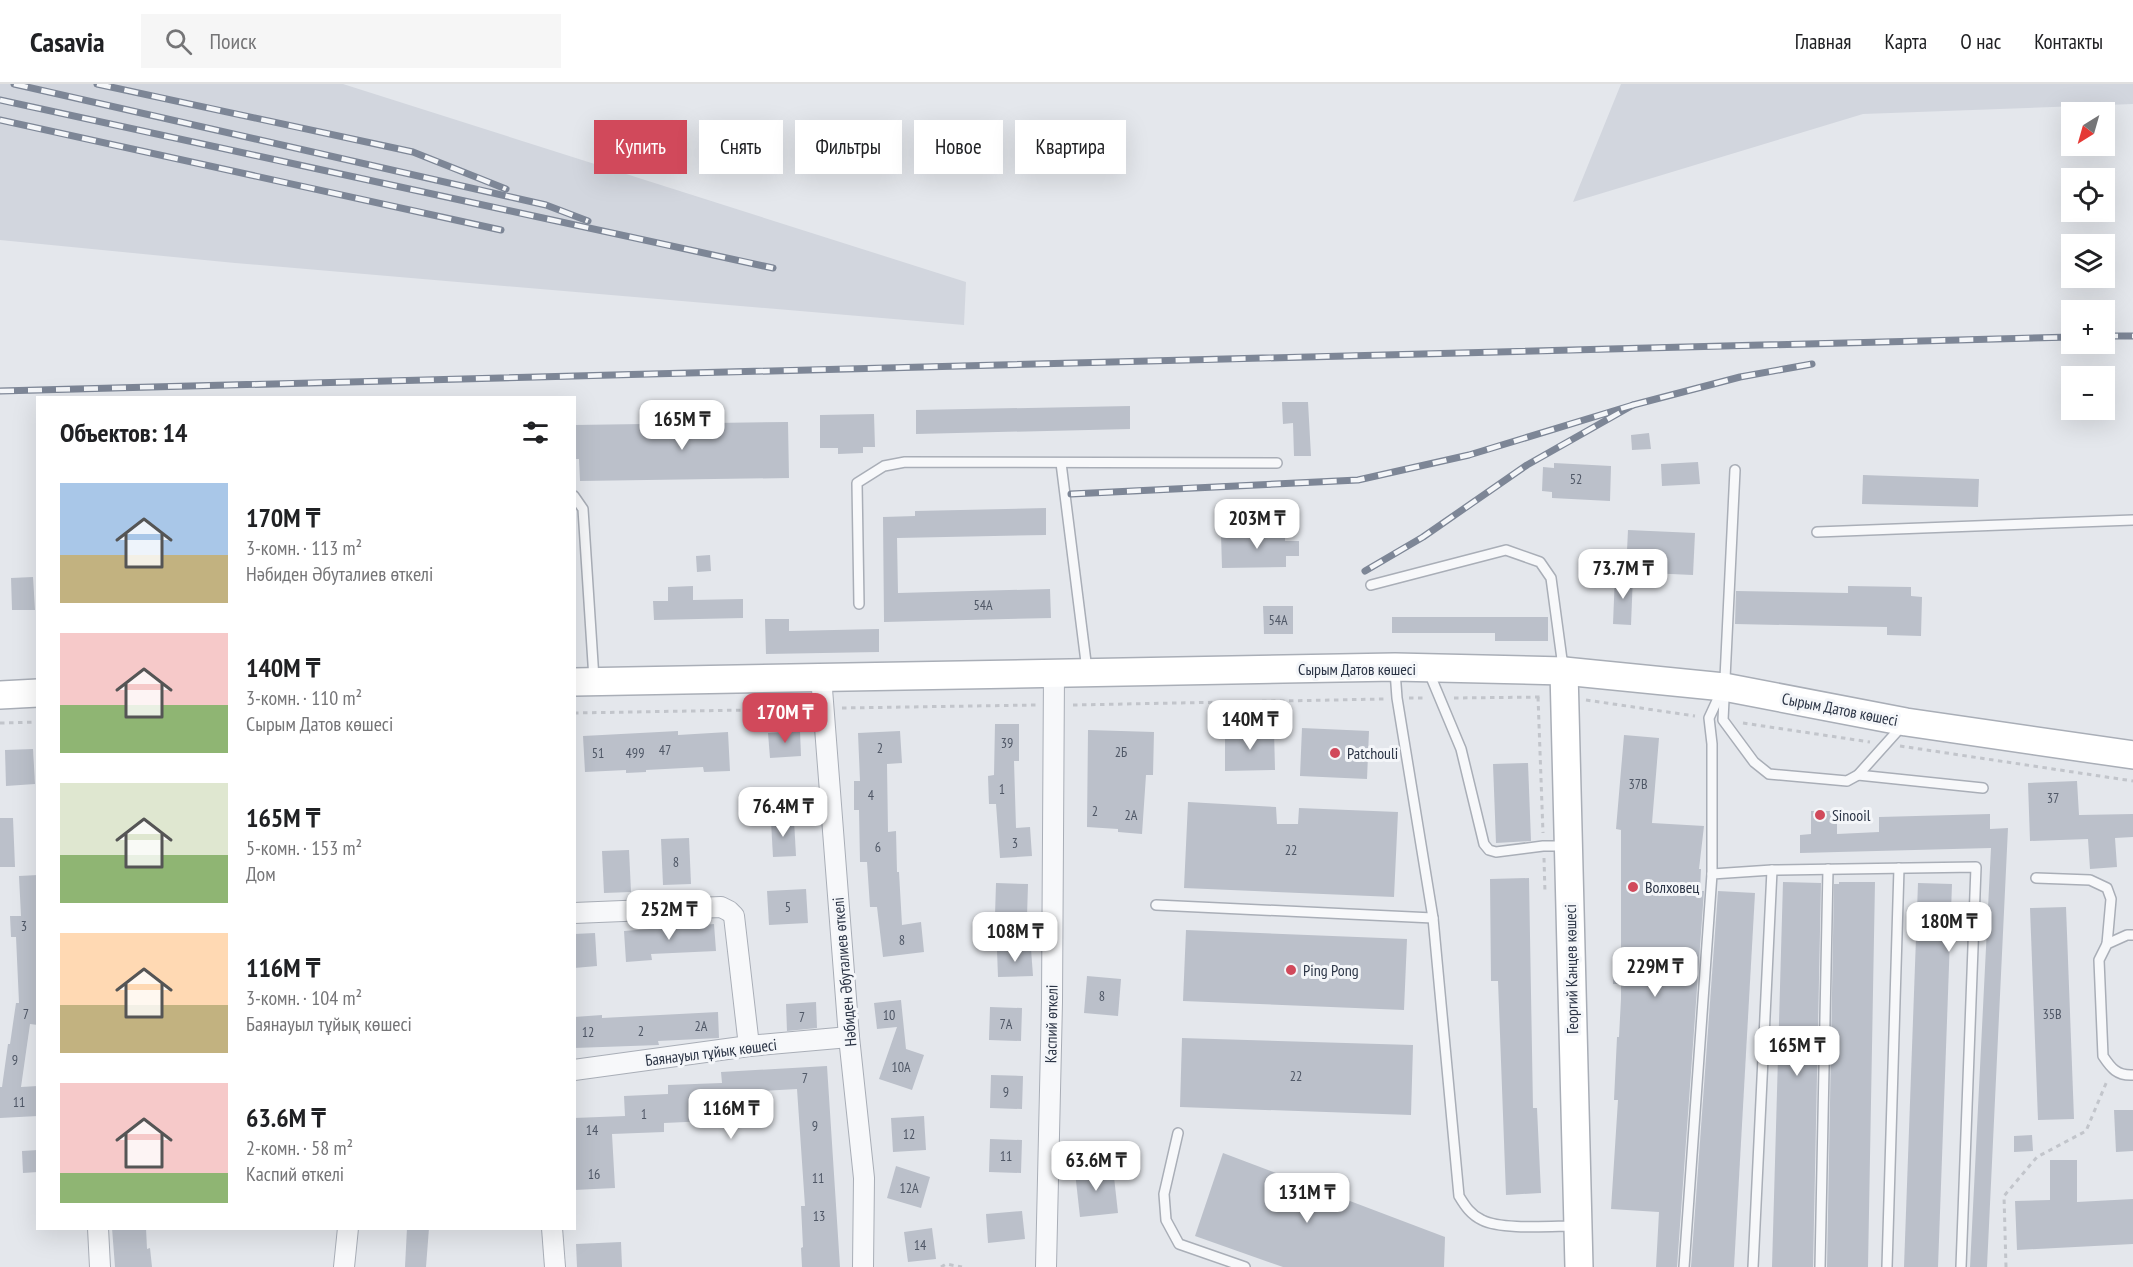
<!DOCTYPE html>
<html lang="ru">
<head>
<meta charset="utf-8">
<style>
	:root { --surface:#fff; --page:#f6f6f6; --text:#202124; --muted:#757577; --line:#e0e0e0; --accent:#d1495b }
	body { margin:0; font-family:"PT Sans Narrow",sans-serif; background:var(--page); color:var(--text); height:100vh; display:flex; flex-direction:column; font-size:22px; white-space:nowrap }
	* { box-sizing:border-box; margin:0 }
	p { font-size:20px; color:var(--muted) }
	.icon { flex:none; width:33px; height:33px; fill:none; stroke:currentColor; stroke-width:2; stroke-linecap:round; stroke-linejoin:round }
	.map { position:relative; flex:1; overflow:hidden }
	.sheet { position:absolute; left:36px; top:312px; width:540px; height:834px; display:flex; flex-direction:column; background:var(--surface); border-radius:0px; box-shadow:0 6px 24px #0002 }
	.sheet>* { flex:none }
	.top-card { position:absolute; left:594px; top:36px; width:570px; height:54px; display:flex; gap:12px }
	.needle { width:39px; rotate:217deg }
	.buttons { position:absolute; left:2061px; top:18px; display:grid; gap:12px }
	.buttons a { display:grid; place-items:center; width:54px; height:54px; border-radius:0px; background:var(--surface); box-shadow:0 6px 24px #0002; font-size:30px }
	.price { position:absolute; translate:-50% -51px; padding:0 14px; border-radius:12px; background:#fff; color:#222; font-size:20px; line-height:39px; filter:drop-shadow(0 2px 3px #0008) }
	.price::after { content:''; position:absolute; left:50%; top:36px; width:18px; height:14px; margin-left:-9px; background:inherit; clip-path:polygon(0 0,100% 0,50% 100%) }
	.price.active { background:var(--accent); color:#fff }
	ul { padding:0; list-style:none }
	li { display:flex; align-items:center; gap:18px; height:150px; padding:0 24px }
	li span { display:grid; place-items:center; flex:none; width:168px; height:120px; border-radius:0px; color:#555 }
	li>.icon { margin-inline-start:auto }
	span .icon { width:72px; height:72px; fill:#fffc; stroke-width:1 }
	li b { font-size:26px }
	h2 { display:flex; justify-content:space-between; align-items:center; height:72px; padding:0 24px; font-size:26px }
	.chip { padding:0 21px; border-radius:0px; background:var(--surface); box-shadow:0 6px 24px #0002; font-size:21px; line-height:54px }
	.chip.active { background:var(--accent); color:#fff }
	header { display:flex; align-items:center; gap:36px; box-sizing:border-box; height:84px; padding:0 30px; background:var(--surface); border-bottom:2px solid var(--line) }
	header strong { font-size:28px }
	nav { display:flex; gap:33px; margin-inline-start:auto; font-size:21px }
	.search { width:420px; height:54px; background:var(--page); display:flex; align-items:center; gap:15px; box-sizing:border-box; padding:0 21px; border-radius:0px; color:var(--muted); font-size:22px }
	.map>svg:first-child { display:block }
	.built { fill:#d2d6de }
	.building { fill:#bbc0ca }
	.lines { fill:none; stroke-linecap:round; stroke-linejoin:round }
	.service-casing { stroke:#a9aeb7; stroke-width:12 }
	.minor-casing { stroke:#a9aeb7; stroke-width:22 }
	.secondary-casing { stroke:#a9aeb7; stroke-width:30 }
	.path { stroke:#c2c5cb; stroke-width:3; stroke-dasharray:4.5 4.5; stroke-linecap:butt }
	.service { stroke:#f7f8fa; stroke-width:9 }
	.minor { stroke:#f7f8fa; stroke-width:20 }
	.secondary { stroke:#fff; stroke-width:27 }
	.rail-casing { stroke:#7d8696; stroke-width:7 }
	.rail { stroke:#f4f6f9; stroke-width:4.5; stroke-dasharray:14; stroke-linecap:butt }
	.poi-dot { fill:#d1495b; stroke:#f4f6f9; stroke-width:2 }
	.labels { text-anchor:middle; stroke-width:6; stroke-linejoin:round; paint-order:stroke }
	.number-label { font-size:14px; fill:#4f5766 }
	.street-label { font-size:16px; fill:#2b3445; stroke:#f4f6f9 }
	.poi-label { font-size:16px; fill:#2b3445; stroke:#f4f6f9; text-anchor:start }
</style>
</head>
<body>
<header>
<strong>Casavia</strong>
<div class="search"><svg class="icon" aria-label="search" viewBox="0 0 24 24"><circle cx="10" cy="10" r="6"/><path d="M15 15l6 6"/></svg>Поиск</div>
<nav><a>Главная</a><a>Карта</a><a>О нас</a><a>Контакты</a></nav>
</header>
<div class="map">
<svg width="2133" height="1183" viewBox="0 0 2133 1183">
	<rect width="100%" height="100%" fill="#e4e7ec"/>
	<g class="built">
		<polygon points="0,0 343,0 966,198 964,241 235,179 0,156"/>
		<polygon points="1621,0 2133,0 2133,20 1863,30 1573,118"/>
	</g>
	<g class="building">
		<polygon points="1282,318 1308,318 1311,372 1294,372 1293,339 1283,340"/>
		<polygon points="1130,322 1130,345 916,350 916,326"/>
		<polygon points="874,330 875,363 863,363 863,369 838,370 838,364 820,364 820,331"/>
		<polygon points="788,338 789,394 580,397 579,375 574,375 574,341"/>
		<polygon points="1649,349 1651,365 1632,366 1631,351"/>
		<polygon points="1698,378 1700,400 1662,402 1661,380"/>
		<polygon points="1554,379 1611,382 1610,417 1552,414 1552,408 1542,407 1543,383 1554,384"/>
		<polygon points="1863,391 1979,395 1978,423 1862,420"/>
		<polygon points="1046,424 1046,451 897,454 898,509 1050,505 1051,534 884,538 883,433 915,432 915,427"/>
		<polygon points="1628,446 1695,449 1693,491 1626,488"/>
		<polygon points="1285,449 1285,457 1299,457 1299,472 1286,472 1286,483 1222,484 1221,450"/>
		<polygon points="710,471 711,487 697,488 696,472"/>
		<polygon points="1615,491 1633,491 1631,541 1613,540"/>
		<polygon points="33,493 35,526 12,526 11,494"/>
		<polygon points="693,502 693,516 743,515 743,534 654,536 653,517 668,517 668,503"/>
		<polygon points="1848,502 1911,503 1911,512 1922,513 1921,552 1887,551 1887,543 1735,540 1736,507 1848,509"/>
		<polygon points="1263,522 1293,522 1293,550 1264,550"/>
		<polygon points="1392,533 1548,533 1548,557 1495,557 1495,549 1392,549"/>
		<polygon points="765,535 789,535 789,547 879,545 879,568 766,570"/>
		<polygon points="995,640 1019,640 1019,677 1014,677 1016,744 1030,743 1032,772 1000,774 996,720 989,720 988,692 994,691"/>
		<polygon points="1302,644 1369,647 1367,695 1300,692"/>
		<polygon points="1088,646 1154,648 1153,691 1146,691 1142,750 1118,748 1118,745 1087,743"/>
		<polygon points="1274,646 1275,686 1225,687 1225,647"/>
		<polygon points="678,647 678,651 728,648 730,687 704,688 703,683 646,686 646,688 626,689 626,686 585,688 583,652"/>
		<polygon points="800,647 801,672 770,674 768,649"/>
		<polygon points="900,647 902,679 887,680 888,748 896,747 897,788 899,788 902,841 921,838 924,868 883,873 877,823 870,823 867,778 860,778 859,726 854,726 854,697 860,697 858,649"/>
		<polygon points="1624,651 1659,654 1652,739 1704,742 1699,785 1701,785 1700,807 1704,807 1677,1183 1656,1183 1659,1128 1611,1125 1618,1016 1614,1016 1617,953 1619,953 1621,915 1621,900 1613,900 1614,871 1621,871 1621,746 1616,745"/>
		<polygon points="33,665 35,700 6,702 5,666"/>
		<polygon points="1528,679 1531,757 1496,759 1493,680"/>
		<polygon points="2077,697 2079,731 2133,730 2133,753 2115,754 2117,783 2090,785 2088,755 2030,757 2028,699"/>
		<polygon points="1188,718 1276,723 1277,740 1298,740 1299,724 1398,728 1394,813 1184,804"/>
		<polygon points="1811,727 1837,727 1837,750 1879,748 1879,733 1990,730 1990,745 2008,744 1987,1183 1970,1183 1991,764 1800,769 1800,751 1811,750"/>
		<polygon points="0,734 13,734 15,783 0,783"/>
		<polygon points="794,736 796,772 773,773 771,737"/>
		<polygon points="689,754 691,800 663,801 661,755"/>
		<polygon points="629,766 631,808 604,809 602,767"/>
		<polygon points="38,791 38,941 30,940 21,1003 38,1002 38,1032 0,1034 0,1003 2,1003 8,960 10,960 16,919 19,919 16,853 11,853 10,832 21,832 19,792"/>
		<polygon points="1529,794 1533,1024 1537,1024 1541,1109 1506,1111 1498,897 1491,897 1490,795"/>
		<polygon points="1783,798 1821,799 1813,1183 1772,1183"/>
		<polygon points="1839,798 1875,798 1868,1183 1827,1183 1834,800 1839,800"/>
		<polygon points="996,799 1028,800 1027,833 995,832"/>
		<polygon points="1918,799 1952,800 1938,1183 1904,1183"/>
		<polygon points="806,805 808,839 769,841 767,807"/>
		<polygon points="1718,807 1755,809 1734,1183 1691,1183"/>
		<polygon points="2066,823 2074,1035 2038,1036 2030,824"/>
		<polygon points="714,840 716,867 651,870 652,876 626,878 624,847"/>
		<polygon points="1186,846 1407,855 1404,926 1183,917"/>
		<polygon points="595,849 597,882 574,884 574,850"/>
		<polygon points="1031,865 1033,892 998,893 997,866"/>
		<polygon points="1087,892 1121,895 1118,932 1084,929"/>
		<polygon points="901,916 906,965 924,971 912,1006 879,995 897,943 877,945 874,919"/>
		<polygon points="816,918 817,944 787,947 786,920"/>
		<polygon points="990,923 1022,924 1021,957 989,956"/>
		<polygon points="718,928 719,954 658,957 659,961 574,964 574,933 602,931 602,934"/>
		<polygon points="1182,954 1413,961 1411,1031 1180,1023"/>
		<polygon points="827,982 840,1183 802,1183 801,1164 803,1163 801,1122 805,1122 797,1005 761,1007 762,1024 707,1026 708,1037 664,1039 664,1048 612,1050 615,1104 574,1106 574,1034 625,1032 624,1012 668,1010 668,1001 722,999 721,988"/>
		<polygon points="991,991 1023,992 1022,1025 990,1024"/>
		<polygon points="2114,1026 2133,1026 2133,1067 2116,1068"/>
		<polygon points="924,1032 926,1066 893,1068 891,1034"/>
		<polygon points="2032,1051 2033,1067 2014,1068 2014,1052"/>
		<polygon points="990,1055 1022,1056 1021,1089 989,1088"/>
		<polygon points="38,1066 38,1088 23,1089 22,1067"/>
		<polygon points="1223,1069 1445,1153 1444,1183 1283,1183 1195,1152"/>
		<polygon points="2050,1076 2077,1076 2077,1118 2133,1115 2133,1160 2017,1166 2015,1117 2050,1116"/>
		<polygon points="896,1082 930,1093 921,1124 887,1114"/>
		<polygon points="1113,1084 1118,1129 1080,1133 1075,1088"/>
		<polygon points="1022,1127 1025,1155 988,1159 986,1130"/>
		<polygon points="112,1144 146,1144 147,1165 150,1164 152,1183 115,1183"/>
		<polygon points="407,1144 429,1144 426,1183 405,1183"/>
		<polygon points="932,1144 936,1175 908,1178 904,1148"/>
		<polygon points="621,1158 622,1183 577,1183 576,1160"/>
	</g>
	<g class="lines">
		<defs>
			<g id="service">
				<polyline points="1061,379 1087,586"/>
				<polyline points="1735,386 1723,636 1754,678 1769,690 1847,697 1858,691 1902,642"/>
				<polyline points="574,412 583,425 594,595"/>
				<polyline points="1817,448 2133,436"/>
				<polyline points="1371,501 1506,466 1540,478 1551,494 1563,583"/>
				<polyline points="859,520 857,399 884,382 905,378 1277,379"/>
				<polyline points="1428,586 1461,665 1484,760 1489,766 1496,768 1543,762 1566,762"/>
				<path d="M1395 587 1397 614 1433 834 1459 1112C1465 1122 1471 1131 1482 1136 1501 1146 1552 1142 1576 1142"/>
				<polyline points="1858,691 1983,704"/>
				<polyline points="1712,790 1712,660 1709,634 1721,608"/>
				<polyline points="2036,794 2090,796 2107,804 2111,815 2107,860"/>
				<polyline points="1156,821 1433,834"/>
				<path d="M2133 851H2127L2107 860 2099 876 2103 972C2111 984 2117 992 2133 991"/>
				<polyline points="1178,1049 1164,1110 1166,1136 1179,1160 1245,1183"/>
				<polyline points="1684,1183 1712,790 1772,786 1976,783 1961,1183"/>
				<polyline points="1753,1183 1772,786"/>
				<polyline points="1820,1183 1828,785"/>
				<polyline points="1887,1183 1899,784"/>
			</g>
			<g id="minor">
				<polyline points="821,592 849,953 864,1094 863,1183"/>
				<polyline points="574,829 721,823 729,827 734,832 749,962"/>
				<polyline points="574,986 749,962 849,953"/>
				<polyline points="98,1144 100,1183"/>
				<polyline points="552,1144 555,1183"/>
				<polyline points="344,1183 348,1144"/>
				<polyline points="1046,1183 1052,918 1054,589"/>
			</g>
			<g id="secondary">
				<polyline points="1564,587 1579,1183"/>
				<polyline points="574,598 1395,583 1564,587 1724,603 1906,638 2133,671"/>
				<polyline points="0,611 38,609"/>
			</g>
		</defs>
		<use href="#service" class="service-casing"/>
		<use href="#minor" class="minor-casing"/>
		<use href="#secondary" class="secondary-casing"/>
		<g class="path">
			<polyline points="1538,613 1543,749"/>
			<polyline points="1409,614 1426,614"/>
			<polyline points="1454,614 1543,613"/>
			<polyline points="1586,616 1695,632"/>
			<polyline points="1073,621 1384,615"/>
			<polyline points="842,624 1037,621"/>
			<polyline points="574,629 806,625"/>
			<polyline points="0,639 38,638"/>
			<polyline points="1743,639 1870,658"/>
			<polyline points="1900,662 2133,697"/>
			<polyline points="1544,774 1545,809"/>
			<polyline points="941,1183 946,1180 962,1183"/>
			<polyline points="2006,1183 2004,1112 2037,1073 2086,1047 2107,997"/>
		</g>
		<use href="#service" class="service"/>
		<use href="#minor" class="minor"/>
		<use href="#secondary" class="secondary"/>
		<defs>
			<g id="rail">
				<polyline points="14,0 546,121 588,137"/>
				<polyline points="97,0 413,68 506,105"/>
				<polyline points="0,16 773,184"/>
				<polyline points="0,36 501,146"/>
				<polyline points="2104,252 2133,252"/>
				<polyline points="0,307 2072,253"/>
				<polyline points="1633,321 1740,293 1812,280"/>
				<polyline points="1071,410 1358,396 1469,371 1633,321 1527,381 1423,453 1365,487"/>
			</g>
		</defs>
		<use href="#rail" class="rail-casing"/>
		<use href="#rail" class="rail"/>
	</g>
	<g class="poi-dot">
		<circle cx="1335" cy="669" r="6"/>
		<circle cx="1820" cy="731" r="6"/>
		<circle cx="1633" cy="803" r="6"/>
		<circle cx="1291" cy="886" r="6"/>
	</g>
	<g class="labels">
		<g class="number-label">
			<text x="1576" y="400">52</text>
			<text x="983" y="526">54А</text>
			<text x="1278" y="541">54А</text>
			<text x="1007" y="664">39</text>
			<text x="880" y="669">2</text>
			<text x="665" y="671">47</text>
			<text x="1121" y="673">2Б</text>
			<text x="598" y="674">51</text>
			<text x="635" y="674">499</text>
			<text x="1638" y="705">37В</text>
			<text x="1002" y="710">1</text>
			<text x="871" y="716">4</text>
			<text x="2053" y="719">37</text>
			<text x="1095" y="732">2</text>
			<text x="1131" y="736">2А</text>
			<text x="1015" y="764">3</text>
			<text x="878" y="768">6</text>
			<text x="1291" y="771">22</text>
			<text x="676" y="783">8</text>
			<text x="788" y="828">5</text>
			<text x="24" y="847">3</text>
			<text x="902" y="861">8</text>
			<text x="1102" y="917">8</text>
			<text x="26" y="935">7</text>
			<text x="2052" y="935">35В</text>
			<text x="889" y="936">10</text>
			<text x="802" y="938">7</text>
			<text x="1006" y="945">7А</text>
			<text x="701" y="947">2А</text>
			<text x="641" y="952">2</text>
			<text x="588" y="953">12</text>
			<text x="15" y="981">9</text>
			<text x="901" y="988">10А</text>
			<text x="1296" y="997">22</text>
			<text x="805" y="999">7</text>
			<text x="1006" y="1013">9</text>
			<text x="19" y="1023">11</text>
			<text x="644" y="1035">1</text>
			<text x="815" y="1047">9</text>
			<text x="592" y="1051">14</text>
			<text x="909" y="1055">12</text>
			<text x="1006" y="1077">11</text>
			<text x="594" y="1095">16</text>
			<text x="818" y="1099">11</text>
			<text x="909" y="1109">12А</text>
			<text x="819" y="1137">13</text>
			<text x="920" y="1166">14</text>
		</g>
		<g class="street-label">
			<text x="1357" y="591">Сырым Датов көшесі</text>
			<text transform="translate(1840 625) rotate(11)" y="6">Сырым Датов көшесі</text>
			<text transform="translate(1571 885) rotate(-91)" y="6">Георгий Канцев көшесі</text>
			<text transform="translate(844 888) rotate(-95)" y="6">Нәбиден Әбуталиев өткелі</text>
			<text transform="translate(1051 940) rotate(-89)" y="6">Каспий өткелі</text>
			<text transform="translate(711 968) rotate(-7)" y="6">Баянауыл тұйық көшесі</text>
		</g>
		<g class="poi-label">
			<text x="1347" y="675">Patchouli</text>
			<text x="1832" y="737">Sinooil</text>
			<text x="1645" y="809">Волховец</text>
			<text x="1303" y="892">Ping Pong</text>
		</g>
	</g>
</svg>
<div class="buttons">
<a><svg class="needle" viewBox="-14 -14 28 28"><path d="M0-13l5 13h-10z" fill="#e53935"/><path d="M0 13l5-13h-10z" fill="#757577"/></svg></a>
<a><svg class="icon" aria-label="locate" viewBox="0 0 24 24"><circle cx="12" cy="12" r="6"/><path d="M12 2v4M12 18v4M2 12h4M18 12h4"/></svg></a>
<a><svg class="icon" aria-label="layers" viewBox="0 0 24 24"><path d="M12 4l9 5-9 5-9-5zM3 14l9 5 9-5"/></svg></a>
<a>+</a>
<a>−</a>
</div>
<b class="price" style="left:682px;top:367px">165M ₸</b>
<b class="price" style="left:1257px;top:466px">203M ₸</b>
<b class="price" style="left:1623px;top:516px">73.7M ₸</b>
<b class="price active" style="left:785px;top:660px">170M ₸</b>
<b class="price" style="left:1250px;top:667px">140M ₸</b>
<b class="price" style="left:783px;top:754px">76.4M ₸</b>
<b class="price" style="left:669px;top:857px">252M ₸</b>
<b class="price" style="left:1949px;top:869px">180M ₸</b>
<b class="price" style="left:1015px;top:879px">108M ₸</b>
<b class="price" style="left:1655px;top:914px">229M ₸</b>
<b class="price" style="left:1797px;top:993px">165M ₸</b>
<b class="price" style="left:731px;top:1056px">116M ₸</b>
<b class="price" style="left:1096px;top:1108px">63.6M ₸</b>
<b class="price" style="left:1307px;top:1140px">131M ₸</b>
<div class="top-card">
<a class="chip active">Купить</a>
<a class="chip">Снять</a>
<a class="chip">Фильтры</a>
<a class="chip">Новое</a>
<a class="chip">Квартира</a>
</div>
<section class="sheet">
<h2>Объектов: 14<svg class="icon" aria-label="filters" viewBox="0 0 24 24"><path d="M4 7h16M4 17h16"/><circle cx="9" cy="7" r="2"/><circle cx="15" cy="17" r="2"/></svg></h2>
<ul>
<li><span style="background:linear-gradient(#a9c7e8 60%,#c2b280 0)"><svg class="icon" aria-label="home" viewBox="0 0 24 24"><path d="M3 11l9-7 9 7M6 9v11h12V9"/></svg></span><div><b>170M ₸</b><p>3-комн. · 113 m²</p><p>Нәбиден Әбуталиев өткелі</p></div></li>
<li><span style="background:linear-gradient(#f6c9c9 60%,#8fb573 0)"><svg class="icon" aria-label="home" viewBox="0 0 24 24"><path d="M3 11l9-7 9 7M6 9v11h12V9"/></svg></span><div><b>140M ₸</b><p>3-комн. · 110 m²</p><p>Сырым Датов көшесі</p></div></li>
<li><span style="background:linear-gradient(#dfe7d0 60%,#8fb573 0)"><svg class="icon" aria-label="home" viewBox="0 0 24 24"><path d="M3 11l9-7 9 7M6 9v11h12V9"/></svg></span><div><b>165M ₸</b><p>5-комн. · 153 m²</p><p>Дом</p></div></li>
<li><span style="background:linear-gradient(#ffd9b3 60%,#c2b280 0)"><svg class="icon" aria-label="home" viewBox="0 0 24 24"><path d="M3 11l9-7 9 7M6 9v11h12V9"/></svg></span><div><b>116M ₸</b><p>3-комн. · 104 m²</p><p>Баянауыл тұйық көшесі</p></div></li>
<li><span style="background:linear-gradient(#f6c9c9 75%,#8fb573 0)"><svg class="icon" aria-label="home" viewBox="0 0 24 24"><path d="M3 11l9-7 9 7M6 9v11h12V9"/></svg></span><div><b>63.6M ₸</b><p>2-комн. · 58 m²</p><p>Каспий өткелі</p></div></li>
</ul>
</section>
</div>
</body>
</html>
